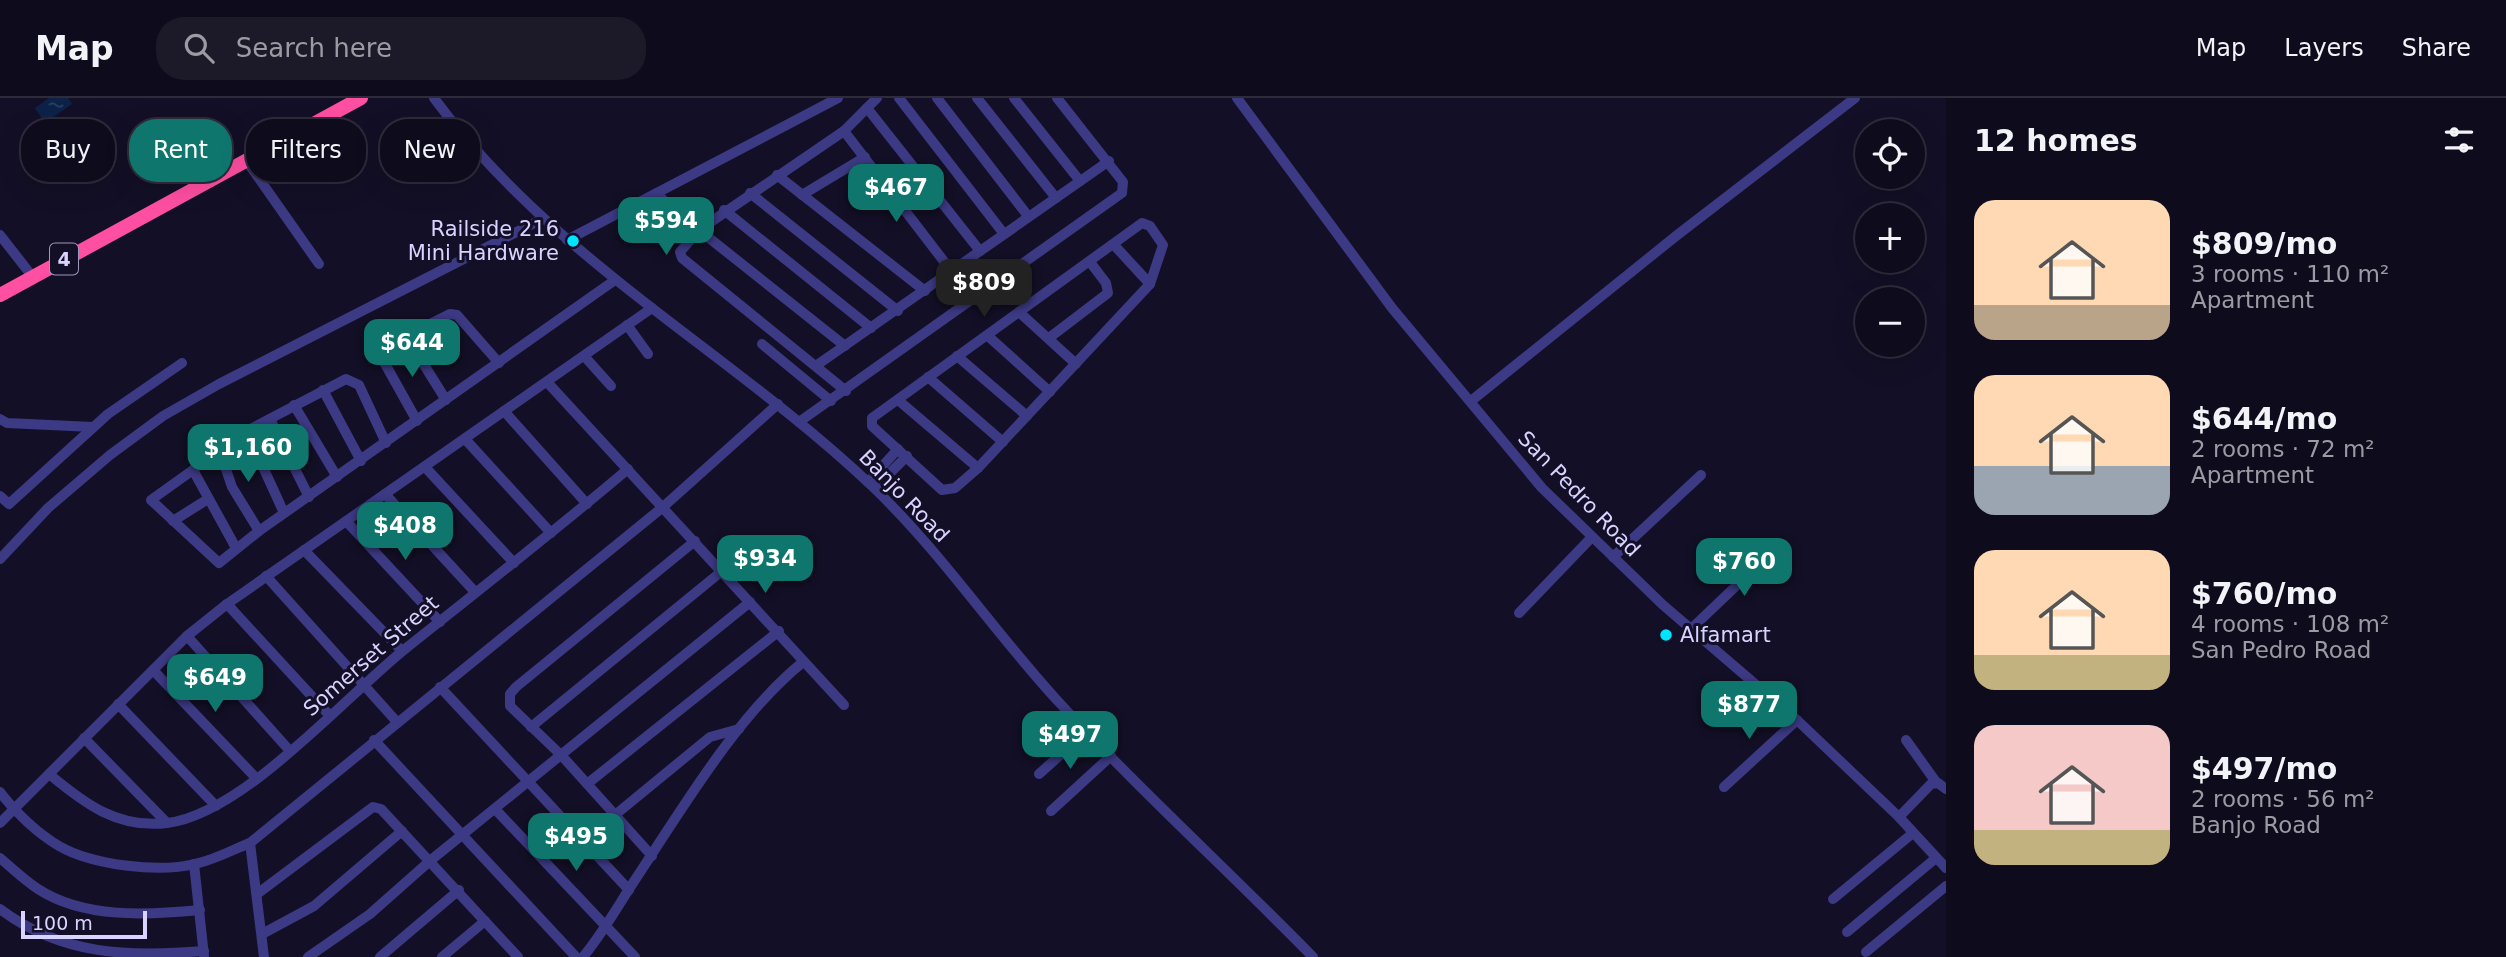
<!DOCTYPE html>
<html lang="en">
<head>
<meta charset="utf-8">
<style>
	:root { --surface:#0e0b1c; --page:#1c1929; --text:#f1f3f6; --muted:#9b9ba3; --line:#2e2b3b; --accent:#0f766e }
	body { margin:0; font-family:"DejaVu Sans",sans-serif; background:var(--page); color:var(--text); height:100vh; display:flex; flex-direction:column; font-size:26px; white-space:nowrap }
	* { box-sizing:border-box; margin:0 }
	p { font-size:23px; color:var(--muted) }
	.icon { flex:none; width:38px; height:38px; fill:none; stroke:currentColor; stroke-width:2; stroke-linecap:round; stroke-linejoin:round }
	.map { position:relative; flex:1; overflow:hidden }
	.panel { display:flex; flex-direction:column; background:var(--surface); width:560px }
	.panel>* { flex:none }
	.top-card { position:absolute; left:21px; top:21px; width:665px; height:63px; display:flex; gap:14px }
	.fabs { position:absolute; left:1855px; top:21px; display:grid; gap:14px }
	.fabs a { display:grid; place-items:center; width:70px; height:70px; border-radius:50%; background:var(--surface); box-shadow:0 7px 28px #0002,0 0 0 2px var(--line); font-size:35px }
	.scale { position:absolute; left:21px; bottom:18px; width:126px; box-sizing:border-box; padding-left:7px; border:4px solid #d9d4ff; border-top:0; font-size:19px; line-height:24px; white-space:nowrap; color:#d9d4ff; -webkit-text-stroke:5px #130f26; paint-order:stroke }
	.price { position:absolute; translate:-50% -60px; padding:0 16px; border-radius:14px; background:var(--accent); color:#fff; font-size:23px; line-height:46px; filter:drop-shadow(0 2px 4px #0008) }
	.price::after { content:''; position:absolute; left:50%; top:42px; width:21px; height:16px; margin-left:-10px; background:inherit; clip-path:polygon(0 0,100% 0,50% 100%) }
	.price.selected { background:#222; color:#fff }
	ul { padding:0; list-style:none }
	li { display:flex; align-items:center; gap:21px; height:175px; padding:0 28px }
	li span { display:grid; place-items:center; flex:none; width:196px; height:140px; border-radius:21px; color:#555 }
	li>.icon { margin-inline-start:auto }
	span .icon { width:84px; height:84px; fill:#fffc; stroke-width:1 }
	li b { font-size:30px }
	h2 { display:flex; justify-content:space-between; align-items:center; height:84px; padding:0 28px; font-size:30px }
	.tag { padding:0 24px; border-radius:28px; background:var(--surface); box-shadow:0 7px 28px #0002,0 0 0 2px var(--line); font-size:24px; line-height:63px }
	.tag.selected { background:var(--accent); color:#fff }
	header { display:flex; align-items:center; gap:42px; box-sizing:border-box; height:98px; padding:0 35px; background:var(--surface); border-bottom:2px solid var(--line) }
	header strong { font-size:33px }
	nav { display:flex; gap:38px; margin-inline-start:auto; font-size:24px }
	.search { width:490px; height:63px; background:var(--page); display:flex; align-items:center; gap:18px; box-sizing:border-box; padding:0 24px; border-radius:28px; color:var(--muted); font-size:26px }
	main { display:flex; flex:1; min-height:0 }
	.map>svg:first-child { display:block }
	.water { fill:url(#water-ripples) }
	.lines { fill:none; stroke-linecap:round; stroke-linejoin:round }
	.minor { stroke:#3d3a85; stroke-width:10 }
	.highway { stroke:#ff4fa3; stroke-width:14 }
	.poi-dot { fill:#00e5ff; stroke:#130f26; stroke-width:2.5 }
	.labels { text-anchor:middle; stroke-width:6; stroke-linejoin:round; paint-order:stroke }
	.shield { fill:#130f26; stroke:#9e99be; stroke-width:2 }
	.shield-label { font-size:19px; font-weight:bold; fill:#d9d4ff }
	.poi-label { font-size:21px; fill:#d9d4ff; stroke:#130f26; text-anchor:end }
	.street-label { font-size:21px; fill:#d9d4ff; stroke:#130f26 }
</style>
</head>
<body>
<header>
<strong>Map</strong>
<div class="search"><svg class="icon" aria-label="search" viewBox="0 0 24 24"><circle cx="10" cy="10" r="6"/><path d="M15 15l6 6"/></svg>Search here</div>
<nav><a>Map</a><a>Layers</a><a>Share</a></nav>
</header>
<main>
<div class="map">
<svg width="1946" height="859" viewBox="0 0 1946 859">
	<defs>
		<pattern id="water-ripples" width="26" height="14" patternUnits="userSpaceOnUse" patternTransform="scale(1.75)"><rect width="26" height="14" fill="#0c2248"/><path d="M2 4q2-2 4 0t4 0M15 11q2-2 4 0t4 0" fill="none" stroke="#2f4163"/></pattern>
	</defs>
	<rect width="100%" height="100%" fill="#130f26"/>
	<polygon class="water" points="49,0 68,0 72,6 45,25 35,10"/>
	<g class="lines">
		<g class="minor">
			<path d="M434 0C551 160 731 254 873 389 940 453 993 532 1055 600 1137 690 1228 772 1313 859"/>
			<polyline points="899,0 1004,136"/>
			<polyline points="937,0 1028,118"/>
			<polyline points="977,0 1056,100"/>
			<polyline points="1014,0 1080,83"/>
			<polyline points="1237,0 1392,210 1542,390 1663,507 1797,622 1899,719 1946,770"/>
			<polyline points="867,10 980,153"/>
			<polyline points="844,33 972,200"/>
			<polyline points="246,62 319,166"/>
			<polyline points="777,77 925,193"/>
			<polyline points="657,95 695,137"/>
			<polyline points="750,95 898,213"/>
			<polyline points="802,97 865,59"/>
			<polyline points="724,112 871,230"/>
			<polygon points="1142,125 1150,128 1163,147 1150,186 978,370 955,390 942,392 872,328 872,320"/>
			<polyline points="699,132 845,248"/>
			<polyline points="0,137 32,178"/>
			<polyline points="567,142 838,0"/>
			<polyline points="1114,147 1150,186"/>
			<polyline points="1019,214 1076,266"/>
			<polyline points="627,227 648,256"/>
			<polyline points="988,238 1050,294"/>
			<polyline points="1049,240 1108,195 1106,185 1090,164"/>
			<polyline points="762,246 831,303"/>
			<polyline points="379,255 417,323"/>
			<polyline points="957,258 1027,318"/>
			<polyline points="585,259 611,288"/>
			<polyline points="817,267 1109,63"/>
			<polyline points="928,279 1003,344"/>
			<polyline points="547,284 844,607"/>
			<polyline points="323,292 361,363"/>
			<polyline points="846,293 682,160 680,154 699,132 844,33 877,0"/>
			<polyline points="446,302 411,246 412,237 416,233 450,216 457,217 499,265"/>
			<polyline points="898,302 978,370"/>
			<polyline points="1471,303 1676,138 1855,0"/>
			<polyline points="294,307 337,379"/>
			<polyline points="504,313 587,406"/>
			<polyline points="0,321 7,325 93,329"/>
			<polyline points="270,321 309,399"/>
			<polyline points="799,324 1122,95 1123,84 1057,0"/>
			<polyline points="247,334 284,415"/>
			<polyline points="465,341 551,435"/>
			<polyline points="386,345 359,287 346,281 218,348 193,372 151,402 219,465 259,433 615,182"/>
			<polyline points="218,348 232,389 259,433"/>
			<polyline points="425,369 514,465"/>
			<polyline points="193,372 236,450"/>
			<polyline points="868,384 898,351"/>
			<polyline points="875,390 907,358"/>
			<polyline points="385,396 475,494"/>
			<polyline points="0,398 9,406 108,316 182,265"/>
			<polyline points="173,423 208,401"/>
			<polyline points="347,424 440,524"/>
			<polyline points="304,452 402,553"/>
			<polyline points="1613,459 1701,377"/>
			<polyline points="0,461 48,410 110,357 163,318 219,286 542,121"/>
			<polyline points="266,478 397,624"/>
			<polyline points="227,506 330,618"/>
			<polyline points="1519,515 1592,439"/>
			<polyline points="1692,530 1778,448"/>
			<polyline points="187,538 290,653"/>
			<polyline points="153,572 256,680"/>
			<polyline points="440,589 629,792"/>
			<polyline points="118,606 216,708"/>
			<polyline points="531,629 722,473"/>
			<polyline points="84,640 167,725"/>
			<polyline points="374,642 576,859"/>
			<polyline points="1906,642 1936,684"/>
			<path d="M49 676C85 706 118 731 167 725 243 716 345 599 405 551 480 491 555 433 628 371"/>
			<polyline points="1039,676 1087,633"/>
			<polyline points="587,686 779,533"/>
			<polyline points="1724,689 1797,622"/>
			<path d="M0 694C15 714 37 735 59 748 92 767 158 775 195 766 214 762 232 752 250 745L663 409 778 306"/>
			<polyline points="495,711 635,859"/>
			<polyline points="1051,713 1111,658"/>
			<polyline points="615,717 710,639 739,631"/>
			<polyline points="1899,719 1931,686 1938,685 1946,691"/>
			<polyline points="0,725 187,538 227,506 652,210"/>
			<polyline points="250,745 264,859"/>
			<polyline points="652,758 562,658 510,608 510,596 516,589 695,443"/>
			<path d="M0 760C12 770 24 782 38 791 84 821 148 817 200 812"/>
			<polyline points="194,766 204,858"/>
			<polyline points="257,796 373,709 381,711 518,859"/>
			<polyline points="1833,801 1913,735"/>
			<path d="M0 811C62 858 130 859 204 853"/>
			<polyline points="1847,834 1936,760"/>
			<polyline points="262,836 314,808 402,733"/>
			<polyline points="1866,854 1946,788"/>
			<polyline points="308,859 370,816 431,762 750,504"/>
			<polyline points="380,859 459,792"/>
			<polyline points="442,859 485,823"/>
			<path d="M583 859C602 836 615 813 631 788 679 716 736 618 803 564"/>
		</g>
		<polyline class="highway" points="0,197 361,0"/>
	</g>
	<g class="poi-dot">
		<circle cx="573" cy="143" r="7"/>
		<circle cx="1666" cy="537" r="7"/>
	</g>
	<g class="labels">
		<rect class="shield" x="50" y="145.5" width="28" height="31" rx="5"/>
		<g class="shield-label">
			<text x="64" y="168">4</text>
		</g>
		<g class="poi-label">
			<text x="559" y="138">Railside 216<tspan x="559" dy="24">Mini Hardware</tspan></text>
			<text x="1680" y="544" text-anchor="start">Alfamart</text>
		</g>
		<g class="street-label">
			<text transform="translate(1579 396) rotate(46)" y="7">San Pedro Road</text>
			<text transform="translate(904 398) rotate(46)" y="7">Banjo Road</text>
			<text transform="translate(371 558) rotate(-41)" y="7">Somerset Street</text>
		</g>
	</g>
</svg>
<div class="fabs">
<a><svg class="icon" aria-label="locate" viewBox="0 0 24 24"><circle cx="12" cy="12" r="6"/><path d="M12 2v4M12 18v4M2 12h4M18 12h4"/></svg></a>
<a>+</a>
<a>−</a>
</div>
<div class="scale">100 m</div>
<b class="price" style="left:896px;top:126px">$467</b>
<b class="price" style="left:666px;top:159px">$594</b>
<b class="price selected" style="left:984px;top:221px">$809</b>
<b class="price" style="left:412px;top:281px">$644</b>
<b class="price" style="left:248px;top:386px">$1,160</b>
<b class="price" style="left:405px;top:464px">$408</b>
<b class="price" style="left:765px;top:497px">$934</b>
<b class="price" style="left:1744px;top:500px">$760</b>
<b class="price" style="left:215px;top:616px">$649</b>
<b class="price" style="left:1749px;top:643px">$877</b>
<b class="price" style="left:1070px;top:673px">$497</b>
<b class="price" style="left:576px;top:775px">$495</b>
<div class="top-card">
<a class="tag">Buy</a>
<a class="tag selected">Rent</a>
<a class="tag">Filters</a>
<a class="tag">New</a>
</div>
</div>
<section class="panel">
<h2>12 homes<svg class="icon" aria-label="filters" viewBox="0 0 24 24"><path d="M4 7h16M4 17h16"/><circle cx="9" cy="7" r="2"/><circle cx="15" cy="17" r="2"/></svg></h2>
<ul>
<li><span style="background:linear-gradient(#ffd9b3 75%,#b9a48a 0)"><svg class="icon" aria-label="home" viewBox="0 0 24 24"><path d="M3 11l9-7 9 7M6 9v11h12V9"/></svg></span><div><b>$809/mo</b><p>3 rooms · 110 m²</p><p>Apartment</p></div></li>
<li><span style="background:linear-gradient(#ffd9b3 65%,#9aa5b1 0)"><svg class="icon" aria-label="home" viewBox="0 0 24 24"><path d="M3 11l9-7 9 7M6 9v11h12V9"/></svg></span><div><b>$644/mo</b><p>2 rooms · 72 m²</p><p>Apartment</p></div></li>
<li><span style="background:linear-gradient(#ffd9b3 75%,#c2b280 0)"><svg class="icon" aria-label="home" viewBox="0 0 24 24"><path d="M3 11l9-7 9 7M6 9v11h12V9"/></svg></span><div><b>$760/mo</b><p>4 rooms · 108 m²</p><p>San Pedro Road</p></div></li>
<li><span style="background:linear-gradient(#f6c9c9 75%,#c2b280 0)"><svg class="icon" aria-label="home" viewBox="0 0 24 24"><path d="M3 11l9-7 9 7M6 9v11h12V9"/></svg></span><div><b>$497/mo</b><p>2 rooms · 56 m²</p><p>Banjo Road</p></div></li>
</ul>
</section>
</main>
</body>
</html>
